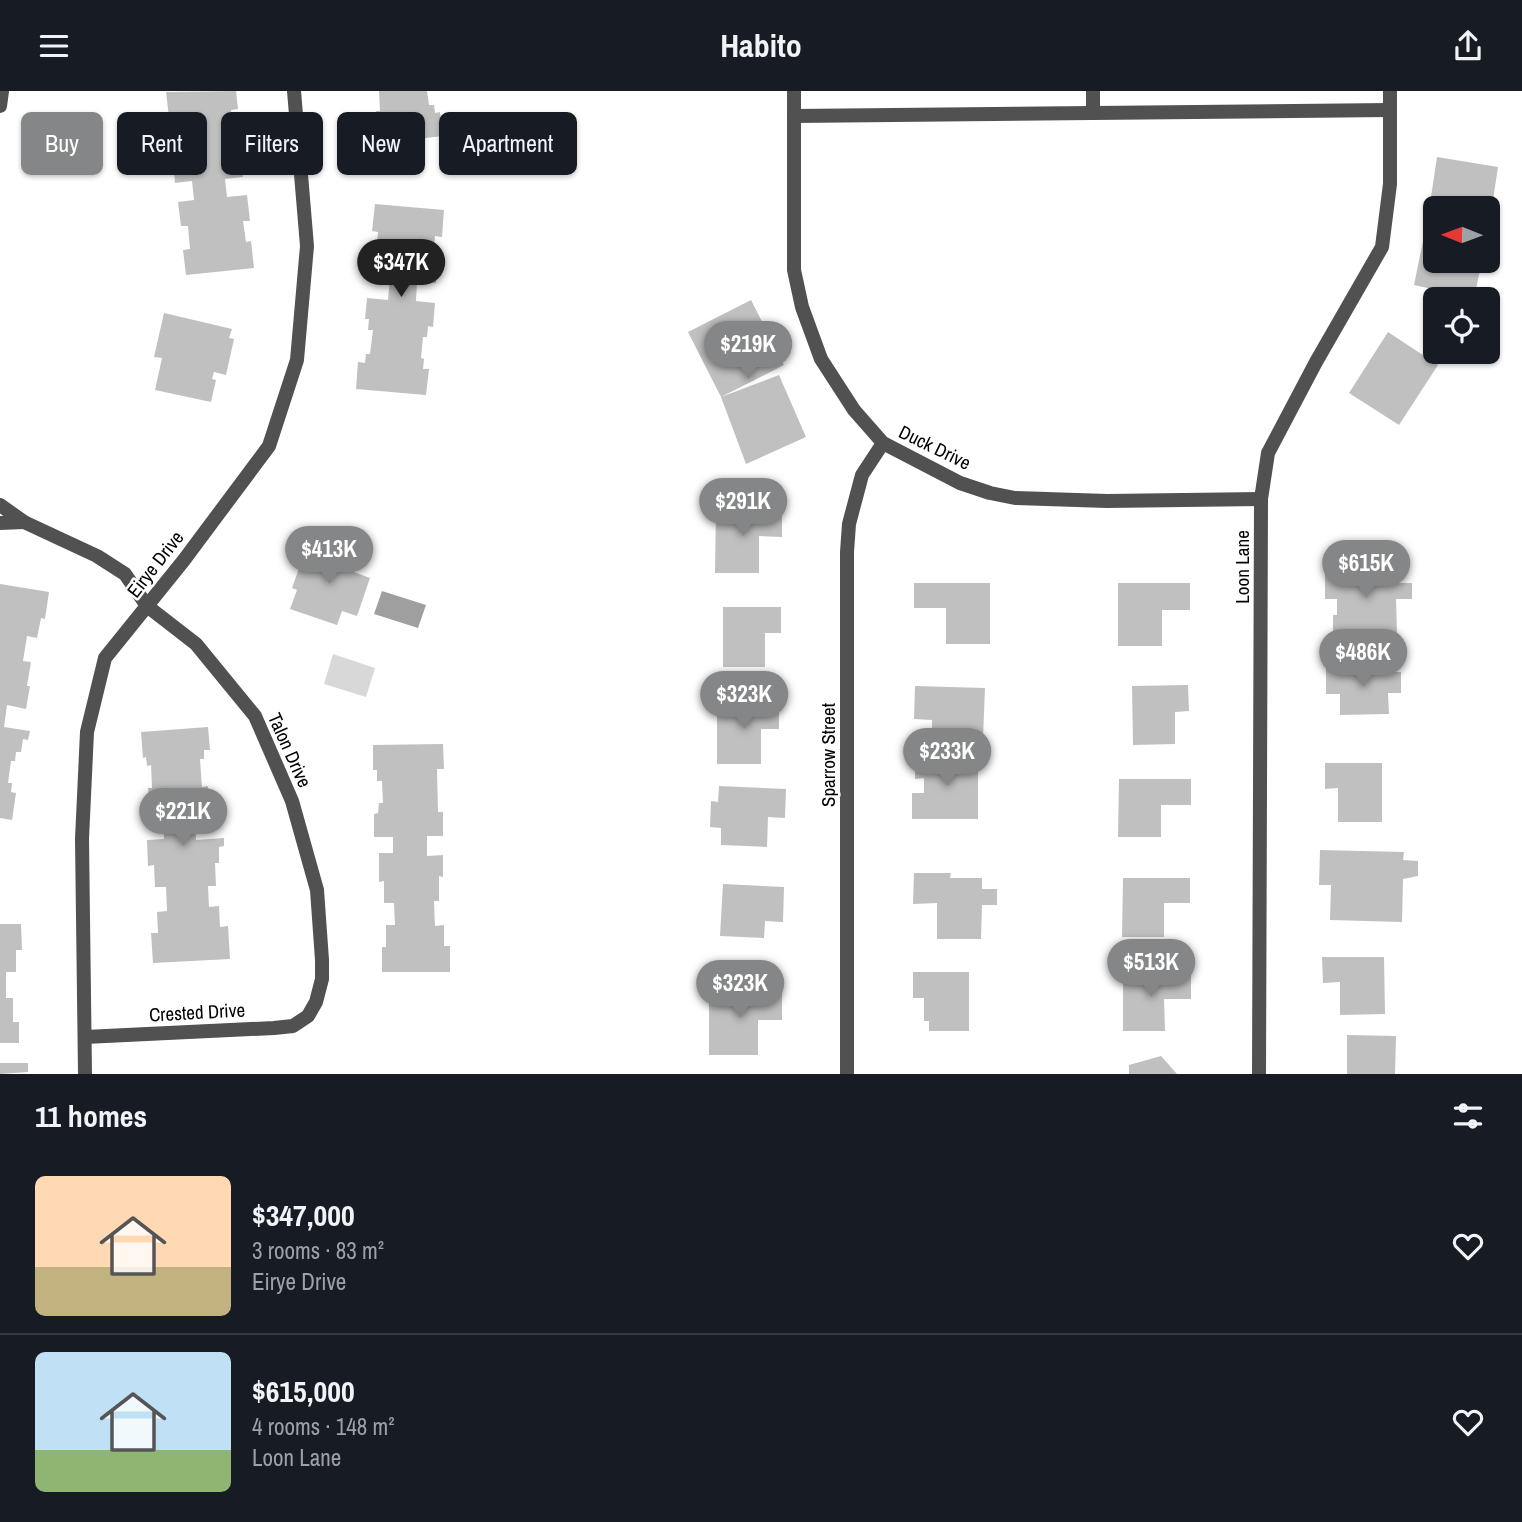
<!DOCTYPE html>
<html lang="en">
<head>
<meta charset="utf-8">
<style>
	:root { --surface:#171b24; --page:#242831; --text:#f1f3f6; --muted:#9ea1a6; --line:#363941; --accent:#858687 }
	body { margin:0; font-family:"Archivo Narrow",sans-serif; background:var(--page); color:var(--text); height:100vh; display:flex; flex-direction:column; font-size:26px; white-space:nowrap }
	* { box-sizing:border-box; margin:0 }
	p { font-size:23px; color:var(--muted) }
	.icon { flex:none; width:38px; height:38px; fill:none; stroke:currentColor; stroke-width:2; stroke-linecap:round; stroke-linejoin:round }
	.map { position:relative; height:983px; overflow:hidden }
	.sheet { display:flex; flex-direction:column; background:var(--surface); flex:1 }
	.sheet>* { flex:none }
	.hud { position:absolute; left:21px; top:21px; width:700px; height:63px; display:flex; gap:14px }
	.needle { width:46px; rotate:271deg }
	.tools { position:absolute; left:1423px; top:105px; display:grid; gap:14px }
	.tools a { display:grid; place-items:center; width:77px; height:77px; border-radius:10px; background:var(--surface); box-shadow:0 2px 5px #0004; font-size:35px }
	.price { position:absolute; translate:-50% -60px; padding:0 16px; border-radius:24px; background:var(--accent); color:#fff; font-size:23px; line-height:46px; filter:drop-shadow(0 2px 4px #0008) }
	.price::after { content:''; position:absolute; left:50%; top:42px; width:21px; height:16px; margin-left:-10px; background:inherit; clip-path:polygon(0 0,100% 0,50% 100%) }
	.price.active { background:#222; color:#fff }
	ul { padding:0; list-style:none }
	li { display:flex; align-items:center; gap:21px; height:175px; padding:0 35px }
	li+li { border-top:2px solid var(--line) }
	li span { display:grid; place-items:center; flex:none; width:196px; height:140px; border-radius:10px; color:#555 }
	li>.icon { margin-inline-start:auto }
	span .icon { width:84px; height:84px; fill:#fffc; stroke-width:1 }
	li b { font-size:30px }
	h2 { display:flex; justify-content:space-between; align-items:center; height:84px; padding:0 35px; font-size:30px }
	.pill { padding:0 24px; border-radius:10px; background:var(--surface); box-shadow:0 2px 5px #0004; font-size:24px; line-height:63px }
	.pill.active { background:var(--accent); color:#fff }
	header { display:flex; justify-content:space-between; align-items:center; height:91px; padding:0 35px; background:var(--surface); font-size:32px; font-weight:700 }
	.map>svg:first-child { display:block }
	.green { fill:#d8d8d8 }
	.water { fill:#9f9f9f }
	.building { fill:#c0c0c0 }
	.lines { fill:none; stroke-linecap:round; stroke-linejoin:round }
	.minor { stroke:#515151; stroke-width:14 }
	.labels { text-anchor:middle; stroke-width:5; stroke-linejoin:round; paint-order:stroke }
	.street-label { font-size:19px; fill:#000; stroke:#fff }
</style>
</head>
<body>
<header><svg class="icon" aria-label="menu" viewBox="0 0 24 24"><path d="M4 6h16M4 12h16M4 18h16"/></svg>Habito<svg class="icon" aria-label="share" viewBox="0 0 24 24"><path d="M12 15V3M7 8l5-5 5 5M5 13v7h14v-7"/></svg></header>
<div class="map">
<svg width="1522" height="983" viewBox="0 0 1522 983">
	<rect width="100%" height="100%" fill="#fff"/>
	<polygon class="green" points="333,563 375,577 366,606 324,593"/>
	<polygon class="water" points="382,500 426,514 418,537 374,523"/>
	<g class="building">
		<polygon points="236,0 238,18 231,19 232,29 228,29 230,54 236,53 236,60 241,60 243,86 225,88 227,106 247,104 250,130 243,130 246,151 251,150 254,177 186,184 183,159 190,158 188,135 181,135 178,111 194,109 192,90 175,92 173,69 178,68 177,57 180,57 178,34 175,35 174,26 169,26 166,1"/>
		<polygon points="379,0 427,0 429,14 434,14 435,22 440,21 443,45 374,53 372,28 377,28 376,20 380,20"/>
		<polygon points="1437,66 1498,76 1490,129 1488,129 1488,117 1435,117 1435,120 1429,119"/>
		<polygon points="375,113 444,119 442,146 435,145 433,165 438,166 436,192 417,191 416,210 435,212 433,236 428,235 427,246 423,246 421,267 424,268 423,278 429,278 426,304 356,298 358,271 365,272 366,263 370,263 373,239 368,239 369,228 365,228 367,207 388,209 390,186 378,185 377,188 369,187 372,160 376,161 378,141 372,140"/>
		<polygon points="1428,126 1435,128 1435,170 1482,170 1474,207 1414,194"/>
		<polygon points="751,209 784,274 721,306 779,284 806,346 746,373 721,306 688,241"/>
		<polygon points="164,222 232,238 229,247 234,248 226,284 214,281 212,288 216,289 211,311 155,299 162,267 154,266"/>
		<polygon points="1388,241 1438,274 1399,334 1349,302"/>
		<polygon points="716,418 782,418 782,446 759,445 759,482 715,482"/>
		<polygon points="312,453 358,469 354,481 370,487 357,525 342,520 337,534 290,518 297,499 292,497 302,469 306,471"/>
		<polygon points="1325,480 1398,480 1398,492 1412,492 1412,508 1396,508 1397,542 1333,542 1333,524 1337,524 1337,508 1325,508"/>
		<polygon points="914,492 990,492 990,553 946,553 946,517 914,517"/>
		<polygon points="1118,492 1190,492 1190,519 1162,519 1162,555 1118,555"/>
		<polygon points="0,493 49,501 45,528 41,527 37,547 27,545 23,570 31,571 27,595 30,595 26,618 7,614 4,636 30,640 28,649 23,648 21,661 16,661 15,670 11,670 8,692 12,692 11,701 16,702 12,729 0,727"/>
		<polygon points="723,516 781,516 781,542 765,542 765,576 723,576"/>
		<polygon points="1326,576 1390,576 1390,581 1401,581 1401,602 1388,602 1389,623 1340,624 1340,603 1326,603"/>
		<polygon points="1188,594 1189,620 1175,621 1175,653 1133,654 1132,595"/>
		<polygon points="915,595 985,597 983,647 932,645 932,629 914,628"/>
		<polygon points="717,612 779,612 779,638 761,638 761,673 717,673"/>
		<polygon points="208,636 210,659 204,659 204,668 200,668 202,696 208,695 208,702 213,702 214,724 195,725 196,749 224,747 224,755 219,756 219,772 215,772 216,795 208,795 209,816 219,815 220,836 228,835 230,868 153,872 151,842 158,842 157,821 167,820 166,796 155,796 154,774 148,775 147,749 164,748 163,730 146,731 144,706 149,706 148,697 152,697 151,674 147,675 146,666 143,667 141,641"/>
		<polygon points="443,653 444,678 437,678 438,721 443,721 443,745 427,745 427,765 443,764 443,786 439,785 439,810 434,810 435,835 444,834 444,855 450,855 450,881 382,881 382,856 386,856 386,834 395,834 394,812 384,812 384,790 379,791 379,762 393,762 393,746 374,746 374,723 378,722 379,712 383,712 382,690 377,690 377,679 373,679 373,654"/>
		<polygon points="915,666 978,666 978,728 912,728 912,702 924,702 924,687 915,688"/>
		<polygon points="1325,672 1382,672 1382,731 1338,731 1338,697 1325,698"/>
		<polygon points="1119,688 1191,688 1191,714 1161,714 1161,746 1118,746"/>
		<polygon points="719,695 786,698 785,727 768,726 767,756 721,754 721,737 710,736 711,710 718,711"/>
		<polygon points="1320,759 1404,761 1403,769 1418,770 1418,785 1403,788 1402,831 1330,829 1331,794 1319,794"/>
		<polygon points="914,782 951,782 950,787 982,787 982,798 997,798 997,814 982,814 981,848 937,848 937,812 913,813"/>
		<polygon points="1123,787 1190,787 1190,812 1164,812 1164,846 1122,846"/>
		<polygon points="723,793 784,796 783,831 765,830 764,847 720,845"/>
		<polygon points="0,833 21,833 22,859 16,859 16,881 6,881 6,907 13,907 13,931 19,931 19,952 0,952"/>
		<polygon points="1322,866 1384,866 1385,923 1340,924 1340,891 1323,892"/>
		<polygon points="913,881 969,881 969,940 929,940 929,930 924,930 924,907 913,907"/>
		<polygon points="1191,882 1191,908 1164,908 1165,940 1123,940 1123,883"/>
		<polygon points="782,900 782,929 758,929 758,964 709,964 709,901"/>
		<polygon points="1347,944 1396,945 1395,983 1347,983"/>
		<polygon points="1161,965 1177,983 1129,983 1129,974"/>
		<polygon points="0,972 28,972 28,981 0,983"/>
	</g>
	<g class="lines">
		<g class="minor">
			<polyline points="794,0 794,179 802,216 821,268 854,319 883,352 960,392 990,402 1015,407 1107,410 1261,408"/>
			<polyline points="1093,0 1093,22"/>
			<polyline points="0,15 2,0"/>
			<polyline points="794,25 1390,19"/>
			<polyline points="0,414 24,431 97,465 125,483 147,515 196,553 255,625 292,710 317,799 322,869 322,888 316,911 308,925 293,935 274,937 85,946"/>
			<polyline points="0,432 24,431"/>
			<polyline points="85,983 82,748 87,641 105,567 184,469 269,355 297,269 307,155 294,0"/>
			<polyline points="847,983 847,461 849,433 862,384 883,352"/>
			<polyline points="1259,983 1261,408 1268,362 1316,271 1382,156 1390,93 1390,0"/>
		</g>
	</g>
	<g class="labels">
		<g class="street-label">
			<text transform="translate(935 356) rotate(26)" y="7">Duck Drive</text>
			<text transform="translate(155 473) rotate(-52)" y="7">Eirye Drive</text>
			<text transform="translate(1242 476) rotate(-90)" y="7">Loon Lane</text>
			<text transform="translate(290 659) rotate(66)" y="7">Talon Drive</text>
			<text transform="translate(828 664) rotate(-90)" y="7">Sparrow Street</text>
			<text transform="translate(197 921) rotate(-3)" y="7">Crested Drive</text>
		</g>
	</g>
</svg>
<div class="tools">
<a><svg class="needle" viewBox="-14 -14 28 28"><path d="M0-13l5 13h-10z" fill="#e53935"/><path d="M0 13l5-13h-10z" fill="#9ea1a6"/></svg></a>
<a><svg class="icon" aria-label="locate" viewBox="0 0 24 24"><circle cx="12" cy="12" r="6"/><path d="M12 2v4M12 18v4M2 12h4M18 12h4"/></svg></a>
</div>
<b class="price active" style="left:401px;top:208px">$347K</b>
<b class="price" style="left:748px;top:290px">$219K</b>
<b class="price" style="left:743px;top:447px">$291K</b>
<b class="price" style="left:329px;top:495px">$413K</b>
<b class="price" style="left:1366px;top:509px">$615K</b>
<b class="price" style="left:1363px;top:598px">$486K</b>
<b class="price" style="left:744px;top:640px">$323K</b>
<b class="price" style="left:947px;top:697px">$233K</b>
<b class="price" style="left:183px;top:757px">$221K</b>
<b class="price" style="left:1151px;top:908px">$513K</b>
<b class="price" style="left:740px;top:929px">$323K</b>
<div class="hud">
<a class="pill active">Buy</a>
<a class="pill">Rent</a>
<a class="pill">Filters</a>
<a class="pill">New</a>
<a class="pill">Apartment</a>
</div>
</div>
<section class="sheet">
<h2>11 homes<svg class="icon" aria-label="filters" viewBox="0 0 24 24"><path d="M4 7h16M4 17h16"/><circle cx="9" cy="7" r="2"/><circle cx="15" cy="17" r="2"/></svg></h2>
<ul>
<li><span style="background:linear-gradient(#ffd9b3 65%,#c2b280 0)"><svg class="icon" aria-label="home" viewBox="0 0 24 24"><path d="M3 11l9-7 9 7M6 9v11h12V9"/></svg></span><div><b>$347,000</b><p>3 rooms · 83 m²</p><p>Eirye Drive</p></div><svg class="icon" aria-label="heart" viewBox="0 0 24 24"><path d="M12 20l-8-8c-3-5 5-10 8-4 3-6 11-1 8 4z"/></svg></li>
<li><span style="background:linear-gradient(#bfe0f5 70%,#8fb573 0)"><svg class="icon" aria-label="home" viewBox="0 0 24 24"><path d="M3 11l9-7 9 7M6 9v11h12V9"/></svg></span><div><b>$615,000</b><p>4 rooms · 148 m²</p><p>Loon Lane</p></div><svg class="icon" aria-label="heart" viewBox="0 0 24 24"><path d="M12 20l-8-8c-3-5 5-10 8-4 3-6 11-1 8 4z"/></svg></li>
</ul>
</section>
</body>
</html>
